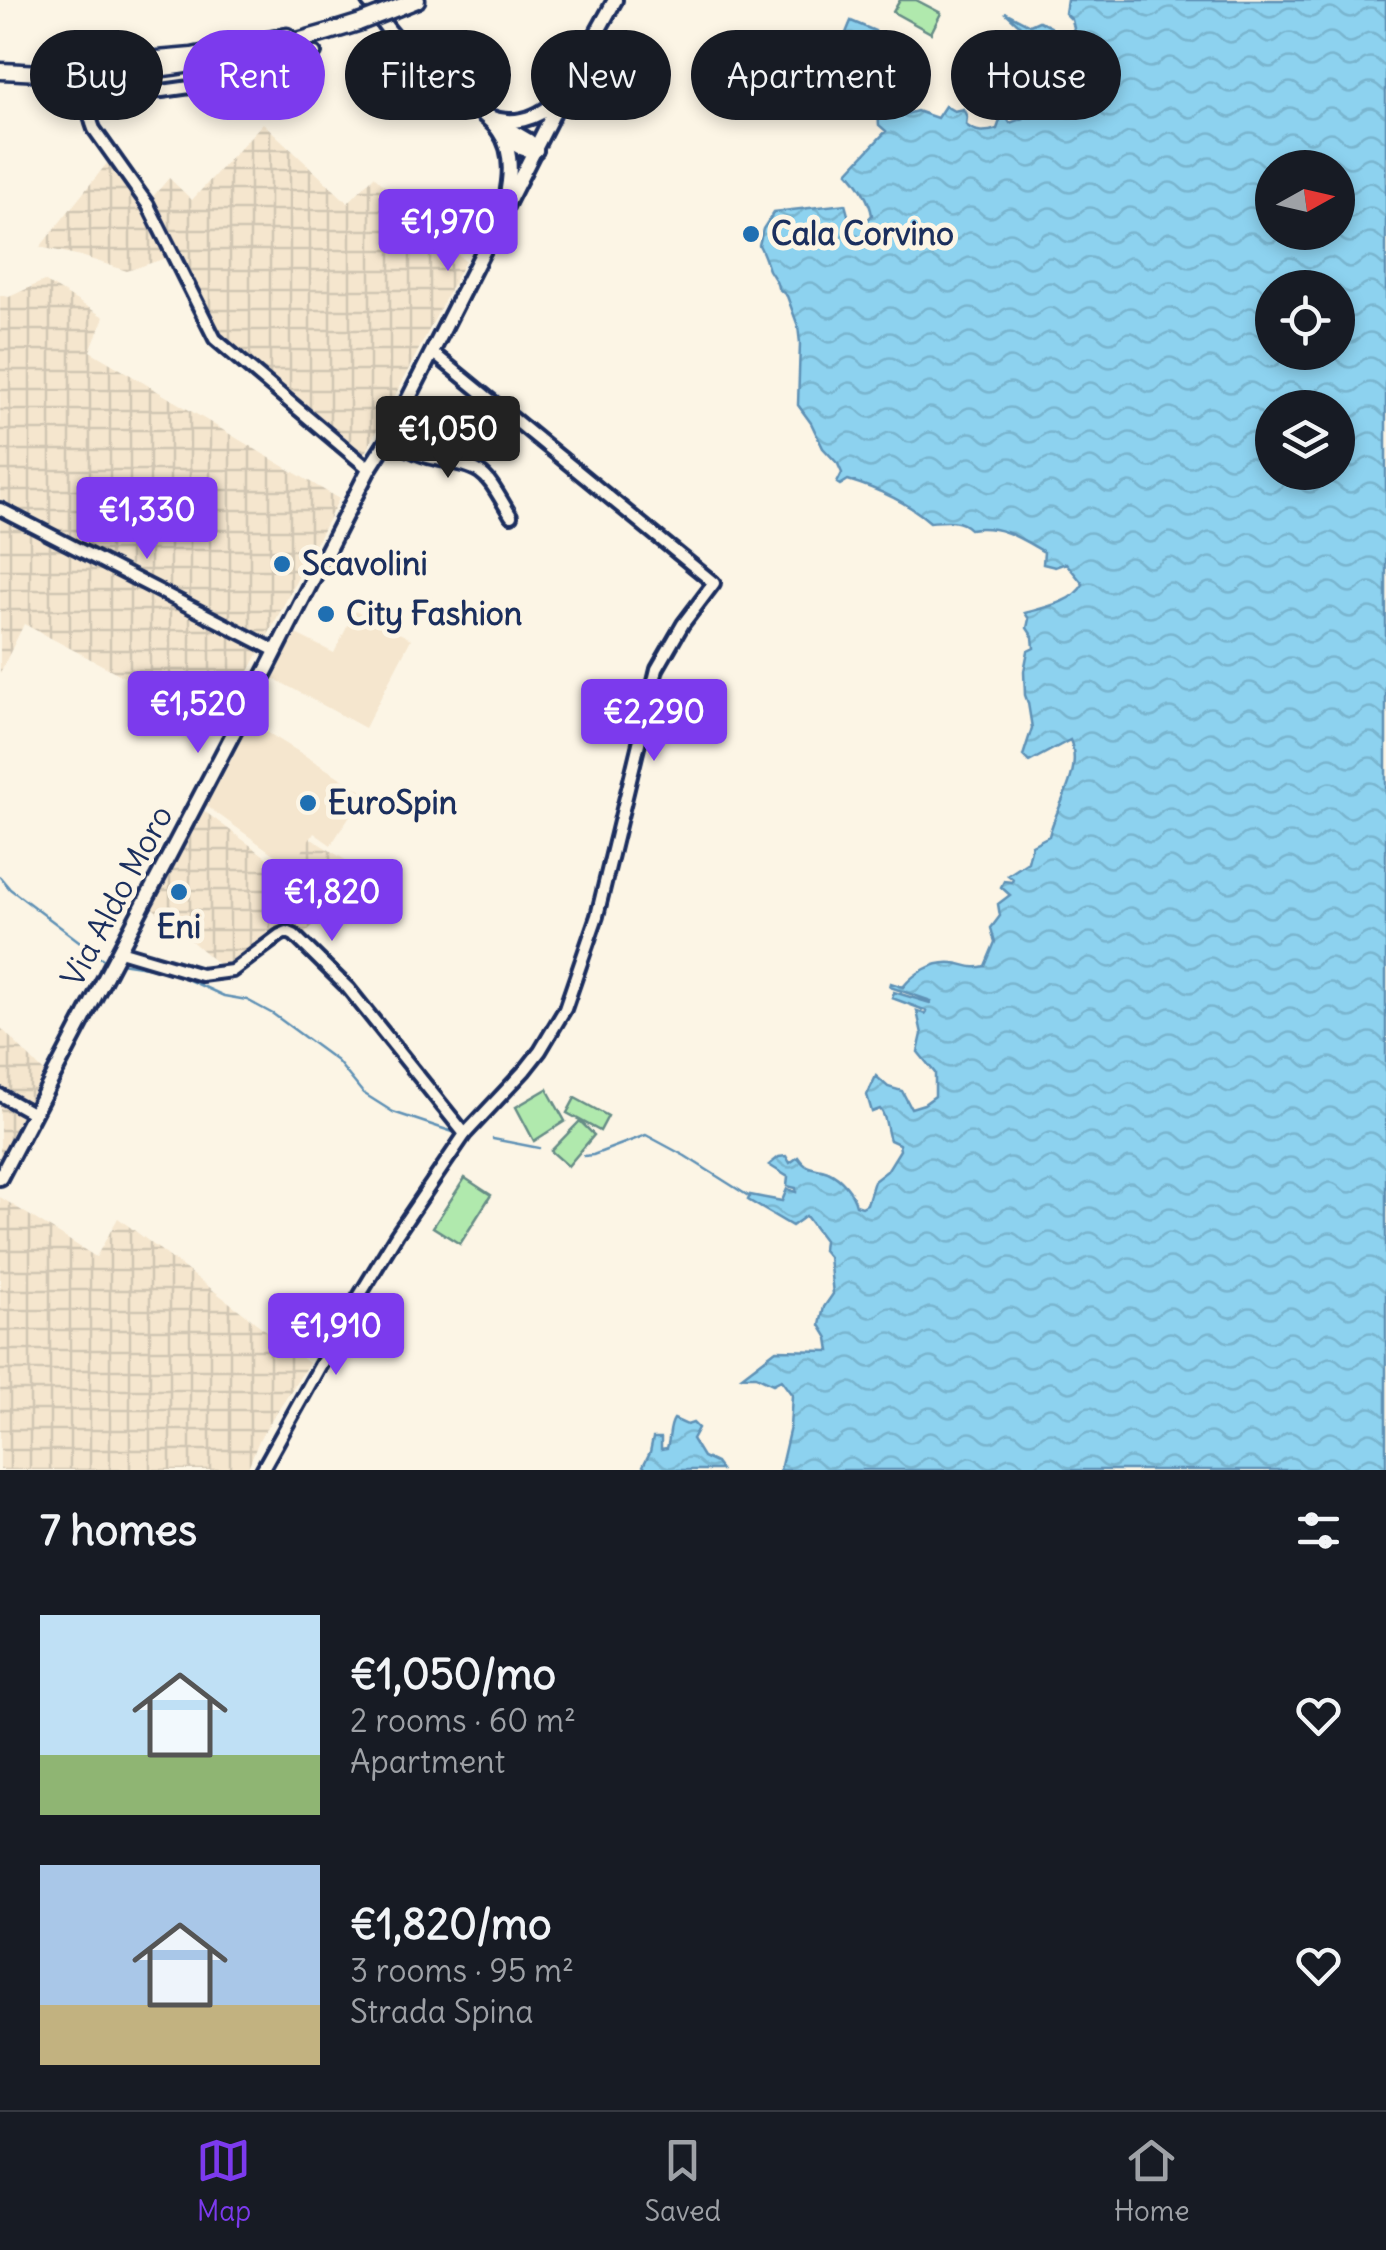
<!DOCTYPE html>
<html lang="en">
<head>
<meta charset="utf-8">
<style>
	:root { --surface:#171b24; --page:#20242c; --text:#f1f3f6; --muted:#9ea1a6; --line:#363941; --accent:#7c3aed }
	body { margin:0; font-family:Delius,sans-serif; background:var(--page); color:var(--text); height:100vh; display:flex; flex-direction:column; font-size:38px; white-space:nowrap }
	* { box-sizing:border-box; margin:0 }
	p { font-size:32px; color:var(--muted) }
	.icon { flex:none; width:55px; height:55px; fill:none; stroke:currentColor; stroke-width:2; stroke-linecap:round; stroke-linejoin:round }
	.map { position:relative; height:1470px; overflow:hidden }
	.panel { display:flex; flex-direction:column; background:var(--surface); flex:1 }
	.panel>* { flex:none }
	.top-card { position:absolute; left:30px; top:30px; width:1328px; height:90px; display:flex; gap:20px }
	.needle { width:65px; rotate:82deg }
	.tools { position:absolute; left:1255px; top:150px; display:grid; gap:20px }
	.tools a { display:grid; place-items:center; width:100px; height:100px; border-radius:50%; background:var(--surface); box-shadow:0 5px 15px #0003; font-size:50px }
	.price { position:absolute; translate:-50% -85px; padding:0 22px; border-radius:10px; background:var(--accent); color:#fff; font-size:32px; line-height:65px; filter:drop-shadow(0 2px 5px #0008) }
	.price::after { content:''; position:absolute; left:50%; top:60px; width:30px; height:22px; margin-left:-15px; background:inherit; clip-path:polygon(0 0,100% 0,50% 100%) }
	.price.selected { background:#222; color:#fff }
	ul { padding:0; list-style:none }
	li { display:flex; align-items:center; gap:30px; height:250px; padding:0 40px }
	li span { display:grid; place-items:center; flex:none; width:280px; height:200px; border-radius:0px; color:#555 }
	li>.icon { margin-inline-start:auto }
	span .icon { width:120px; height:120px; fill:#fffc; stroke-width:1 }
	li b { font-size:42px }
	h2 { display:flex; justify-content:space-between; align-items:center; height:120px; padding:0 40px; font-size:42px }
	.pill { padding:0 35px; border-radius:45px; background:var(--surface); box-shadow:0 5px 15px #0003; font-size:35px; line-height:90px }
	.pill.selected { background:var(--accent); color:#fff }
	.tabs { display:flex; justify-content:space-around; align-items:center; height:140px; border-top:2px solid var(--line); background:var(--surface); font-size:28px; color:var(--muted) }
	.tabs a { display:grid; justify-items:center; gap:5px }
	.tabs .selected { color:var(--accent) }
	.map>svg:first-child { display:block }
	.built { fill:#f5e6ce }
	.industrial { fill:url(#industrial-grid) }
	.garden { fill:#b0e9ad; stroke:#668c86; stroke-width:2.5 }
	.water { fill:url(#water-waves); stroke:#5f91b5; stroke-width:2.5; fill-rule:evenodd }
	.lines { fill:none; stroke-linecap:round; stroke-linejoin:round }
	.stream { stroke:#5f91b5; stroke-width:2.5 }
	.minor-casing { stroke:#1b2f5e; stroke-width:18 }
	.major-casing { stroke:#1b2f5e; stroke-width:20 }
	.highway-casing { stroke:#1b2f5e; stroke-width:21 }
	.minor { stroke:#fcf5e5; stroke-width:10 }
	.major { stroke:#fcf5e5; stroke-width:12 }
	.highway { stroke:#fcf5e5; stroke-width:14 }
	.highway-bridge-casing { stroke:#1b2f5e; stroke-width:21; stroke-linecap:butt }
	.highway-bridge { stroke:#fcf5e5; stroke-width:14 }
	.poi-dot { fill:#1f6fb2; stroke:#fcf5e5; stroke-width:4 }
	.labels { text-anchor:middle; stroke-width:10; stroke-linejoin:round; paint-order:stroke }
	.poi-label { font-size:32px; font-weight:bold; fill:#1b2f5e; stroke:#fcf5e5; text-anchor:start }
	.street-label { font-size:32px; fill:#1b2f5e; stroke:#fcf5e5 }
</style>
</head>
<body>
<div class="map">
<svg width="1386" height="1470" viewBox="0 0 1386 1470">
	<defs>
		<pattern id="industrial-grid" width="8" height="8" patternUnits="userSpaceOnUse" patternTransform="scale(2.5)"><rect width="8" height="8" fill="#f5e6ce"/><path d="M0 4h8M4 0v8" fill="none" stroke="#d1c6b3"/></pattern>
		<pattern id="water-waves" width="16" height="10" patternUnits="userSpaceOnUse" patternTransform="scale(2.5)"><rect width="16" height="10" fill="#8dd2ef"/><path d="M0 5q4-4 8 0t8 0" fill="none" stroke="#79b5cf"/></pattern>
	</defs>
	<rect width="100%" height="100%" fill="#fcf5e5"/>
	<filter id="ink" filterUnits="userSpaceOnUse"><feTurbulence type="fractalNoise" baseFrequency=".01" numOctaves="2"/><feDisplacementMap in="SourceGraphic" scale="20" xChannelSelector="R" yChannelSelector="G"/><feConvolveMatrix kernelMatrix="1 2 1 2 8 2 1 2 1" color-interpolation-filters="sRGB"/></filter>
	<g filter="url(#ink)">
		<g class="built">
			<polygon points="355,611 411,639 365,728 273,678 296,634 334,653"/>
			<polygon points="246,719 373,798 365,810 356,806 331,845 314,833 293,868 201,802"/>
		</g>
		<g class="industrial">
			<polygon points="263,123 348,203 374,176 465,261 356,470 207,343 166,258 127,271 81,256 40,247 116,152 150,200 169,178 192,200"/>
			<polygon points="44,281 104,317 90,351 339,499 220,727 24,624 0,673 0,295 9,297"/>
			<polygon points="200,808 289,874 310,838 347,861 336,900 302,937 286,927 229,968 223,968 148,904"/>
			<polygon points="0,1027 44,1072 0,1157"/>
			<polygon points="0,1197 96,1257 118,1218 309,1363 260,1438 247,1470 0,1470"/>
		</g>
		<g class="garden">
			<polygon points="900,0 916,0 941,13 931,33 893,12"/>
			<polygon points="547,1089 565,1121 534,1141 516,1107"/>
			<polygon points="575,1098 608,1116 600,1131 567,1113"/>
			<polygon points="580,1121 594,1135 568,1166 551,1151"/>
			<polygon points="465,1178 491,1195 460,1244 433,1227"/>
		</g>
		<g class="water">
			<path d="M1067 0H1386V1470H780L790 1427 792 1395 781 1380 773 1384 756 1376H742L776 1350 830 1351 828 1338 820 1325 824 1307 833 1294 829 1257 823 1250 824 1240 806 1216 792 1226 748 1200 750 1195 782 1201 787 1189 796 1192V1188L787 1186 788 1177 769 1165 779 1157 786 1156 790 1163 798 1157C808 1172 814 1166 828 1172 841 1178 853 1192 856 1205L862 1207 867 1204 874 1181 887 1171 900 1150 899 1144 890 1140C886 1130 887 1117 880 1109L872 1112 867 1095 876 1076 888 1087 902 1091 911 1108 924 1104 935 1096V1073L918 1052 922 1034 917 1011 926 1014 927 1011 892 998 894 992 930 1003 931 1001 890 987 891 983 903 987C914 973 934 961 953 963 966 964 971 970 985 966L995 942 991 928 1000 916 998 904 1010 895 1001 887 1004 881 1012 882 1013 879 1008 875 1028 862 1032 845 1049 836C1056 805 1084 772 1070 740L1029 762 1023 756 1032 728 1028 703 1025 695 1024 671 1028 651 1034 648 1033 637 1027 628 1029 619 1025 613C1043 608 1074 602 1083 584L1066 563 1055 567 1043 564 1044 552C1020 538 1000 524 970 529 960 518 943 521 930 522 906 501 878 489 848 480L840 485 837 483 842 473 838 464 823 448 811 423 798 405 800 343 798 326 787 296 778 288C777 280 773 277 769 270 766 262 764 254 759 245L763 229 774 212 845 204 850 222 865 223 872 215C870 201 858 182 848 172L886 131 879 125 878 112 896 102 902 115 917 111 937 118 945 106 954 111 963 109 967 117 966 125C976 133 985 133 997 129L1003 112 1010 123 1023 118 1033 96 1064 82 1076 70 1071 53 1055 43 1030 35 1005 12 1030 25 1039 21 1051 27 1053 35 1070 36 1074 28 1072 20 1065 13ZM1272 168H1338V232H1272ZM1272 288H1338V352H1272ZM1272 408H1338V472H1272Z"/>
			<polygon points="851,21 875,31 872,39 874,41 867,57 858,59 858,62 854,63 850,53 841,45 845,35 869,46 871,44 846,33"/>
			<path d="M674 1419 687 1425 693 1423 698 1428 692 1439 703 1457 716 1463 721 1470H647L643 1466 650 1452 653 1438H661V1449L667 1448C670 1439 669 1426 674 1419Z"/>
		</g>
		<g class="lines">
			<g class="stream">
				<polyline points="0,877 10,889 104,960"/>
				<polyline points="120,963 167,970 224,996 247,1000 273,1014 337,1061 363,1093 393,1112 453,1132"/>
				<polyline points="493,1139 539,1148"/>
				<polyline points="584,1156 593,1155 646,1135 685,1156 750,1197"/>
			</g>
			<defs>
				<g id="minor">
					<path d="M315 53 219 83 162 91 99 95C86 104 89 116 94 129L148 205 215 339 369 469"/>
					<path d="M387 441C402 445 417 455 432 458 488 470 482 468 511 516"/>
					<polyline points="0,509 276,651"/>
					<polyline points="120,951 201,975 232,971 280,935 287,932 294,935 348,988 465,1134"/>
					<polyline points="0,1095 34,1114"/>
					<polyline points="262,1470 355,1303 397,1234 465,1134 525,1070 540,1051 565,1009 597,916 657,669 683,624 714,583 432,352"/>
				</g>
				<g id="major">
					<polyline points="368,0 370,3"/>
					<path d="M381 20C403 51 429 72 458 96 471 106 490 117 499 131 513 150 511 177 506 199"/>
					<path d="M487 116C512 127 536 119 556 102"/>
					<polyline points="498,123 529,141 536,150"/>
					<path d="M503 134C513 143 521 152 536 150"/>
					<polyline points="0,1178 268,667 369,469 387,441 561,98 615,0"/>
				</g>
				<g id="highway">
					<polyline points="397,8 417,0"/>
					<polyline points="146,60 192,56 287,36"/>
					<polyline points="66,64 114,63"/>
					<path d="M0 71C31 72 62 75 93 74 184 71 271 51 358 23"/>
				</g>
			</defs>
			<use href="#minor" class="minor-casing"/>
			<use href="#major" class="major-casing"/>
			<use href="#highway" class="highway-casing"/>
			<use href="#minor" class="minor"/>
			<use href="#major" class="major"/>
			<use href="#highway" class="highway"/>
			<defs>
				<polyline id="highway-bridge" points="358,23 397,8"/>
			</defs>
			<use href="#highway-bridge" class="highway-bridge-casing"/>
			<use href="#highway-bridge" class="highway-bridge"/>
		</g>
	</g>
	<g class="poi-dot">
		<circle cx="751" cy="234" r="10"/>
		<circle cx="282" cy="564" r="10"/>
		<circle cx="326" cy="614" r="10"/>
		<circle cx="308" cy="803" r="10"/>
		<circle cx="179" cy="892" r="10"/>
	</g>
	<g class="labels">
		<g class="poi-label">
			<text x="771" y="245">Cala Corvino</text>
			<text x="302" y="575">Scavolini</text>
			<text x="346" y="625">City Fashion</text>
			<text x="328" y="814">EuroSpin</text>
			<text x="179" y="938" text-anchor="middle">Eni</text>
		</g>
		<g class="street-label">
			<text transform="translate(117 896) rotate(-62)" y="11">Via Aldo Moro</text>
		</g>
	</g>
</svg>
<div class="tools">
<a><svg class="needle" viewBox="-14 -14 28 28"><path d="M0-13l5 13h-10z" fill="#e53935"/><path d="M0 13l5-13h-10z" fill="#9ea1a6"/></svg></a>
<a><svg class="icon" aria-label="locate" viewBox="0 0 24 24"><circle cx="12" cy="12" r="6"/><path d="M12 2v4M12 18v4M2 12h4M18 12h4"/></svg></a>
<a><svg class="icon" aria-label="layers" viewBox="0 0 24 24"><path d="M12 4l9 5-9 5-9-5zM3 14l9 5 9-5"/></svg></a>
</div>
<b class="price" style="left:448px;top:274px">€1,970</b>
<b class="price selected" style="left:448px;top:481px">€1,050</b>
<b class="price" style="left:147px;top:562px">€1,330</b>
<b class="price" style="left:198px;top:756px">€1,520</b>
<b class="price" style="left:654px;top:764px">€2,290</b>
<b class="price" style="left:332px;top:944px">€1,820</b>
<b class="price" style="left:336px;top:1378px">€1,910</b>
<div class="top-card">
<a class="pill">Buy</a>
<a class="pill selected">Rent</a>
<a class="pill">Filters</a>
<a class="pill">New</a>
<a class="pill">Apartment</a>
<a class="pill">House</a>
</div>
</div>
<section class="panel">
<h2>7 homes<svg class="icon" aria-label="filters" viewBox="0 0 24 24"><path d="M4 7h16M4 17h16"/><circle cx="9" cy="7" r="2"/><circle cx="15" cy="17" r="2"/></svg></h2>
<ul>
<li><span style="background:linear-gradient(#bfe0f5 70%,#8fb573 0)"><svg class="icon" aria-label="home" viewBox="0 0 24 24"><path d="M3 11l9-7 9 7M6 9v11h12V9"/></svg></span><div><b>€1,050/mo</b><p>2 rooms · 60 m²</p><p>Apartment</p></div><svg class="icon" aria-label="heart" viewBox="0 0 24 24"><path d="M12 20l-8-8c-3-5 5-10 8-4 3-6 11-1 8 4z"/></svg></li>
<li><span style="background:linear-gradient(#a9c7e8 70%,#c2b280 0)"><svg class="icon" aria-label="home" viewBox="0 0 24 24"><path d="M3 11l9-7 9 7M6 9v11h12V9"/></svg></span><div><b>€1,820/mo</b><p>3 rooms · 95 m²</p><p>Strada Spina</p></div><svg class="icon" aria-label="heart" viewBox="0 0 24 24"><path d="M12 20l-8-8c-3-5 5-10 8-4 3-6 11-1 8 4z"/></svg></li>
</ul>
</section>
<nav class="tabs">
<a class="selected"><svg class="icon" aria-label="map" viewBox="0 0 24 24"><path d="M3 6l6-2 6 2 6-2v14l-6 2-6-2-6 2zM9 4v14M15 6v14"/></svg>Map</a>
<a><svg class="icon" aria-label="saved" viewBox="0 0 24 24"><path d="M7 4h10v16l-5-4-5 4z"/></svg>Saved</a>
<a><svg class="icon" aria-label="home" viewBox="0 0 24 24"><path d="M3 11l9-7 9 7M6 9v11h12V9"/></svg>Home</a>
</nav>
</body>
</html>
